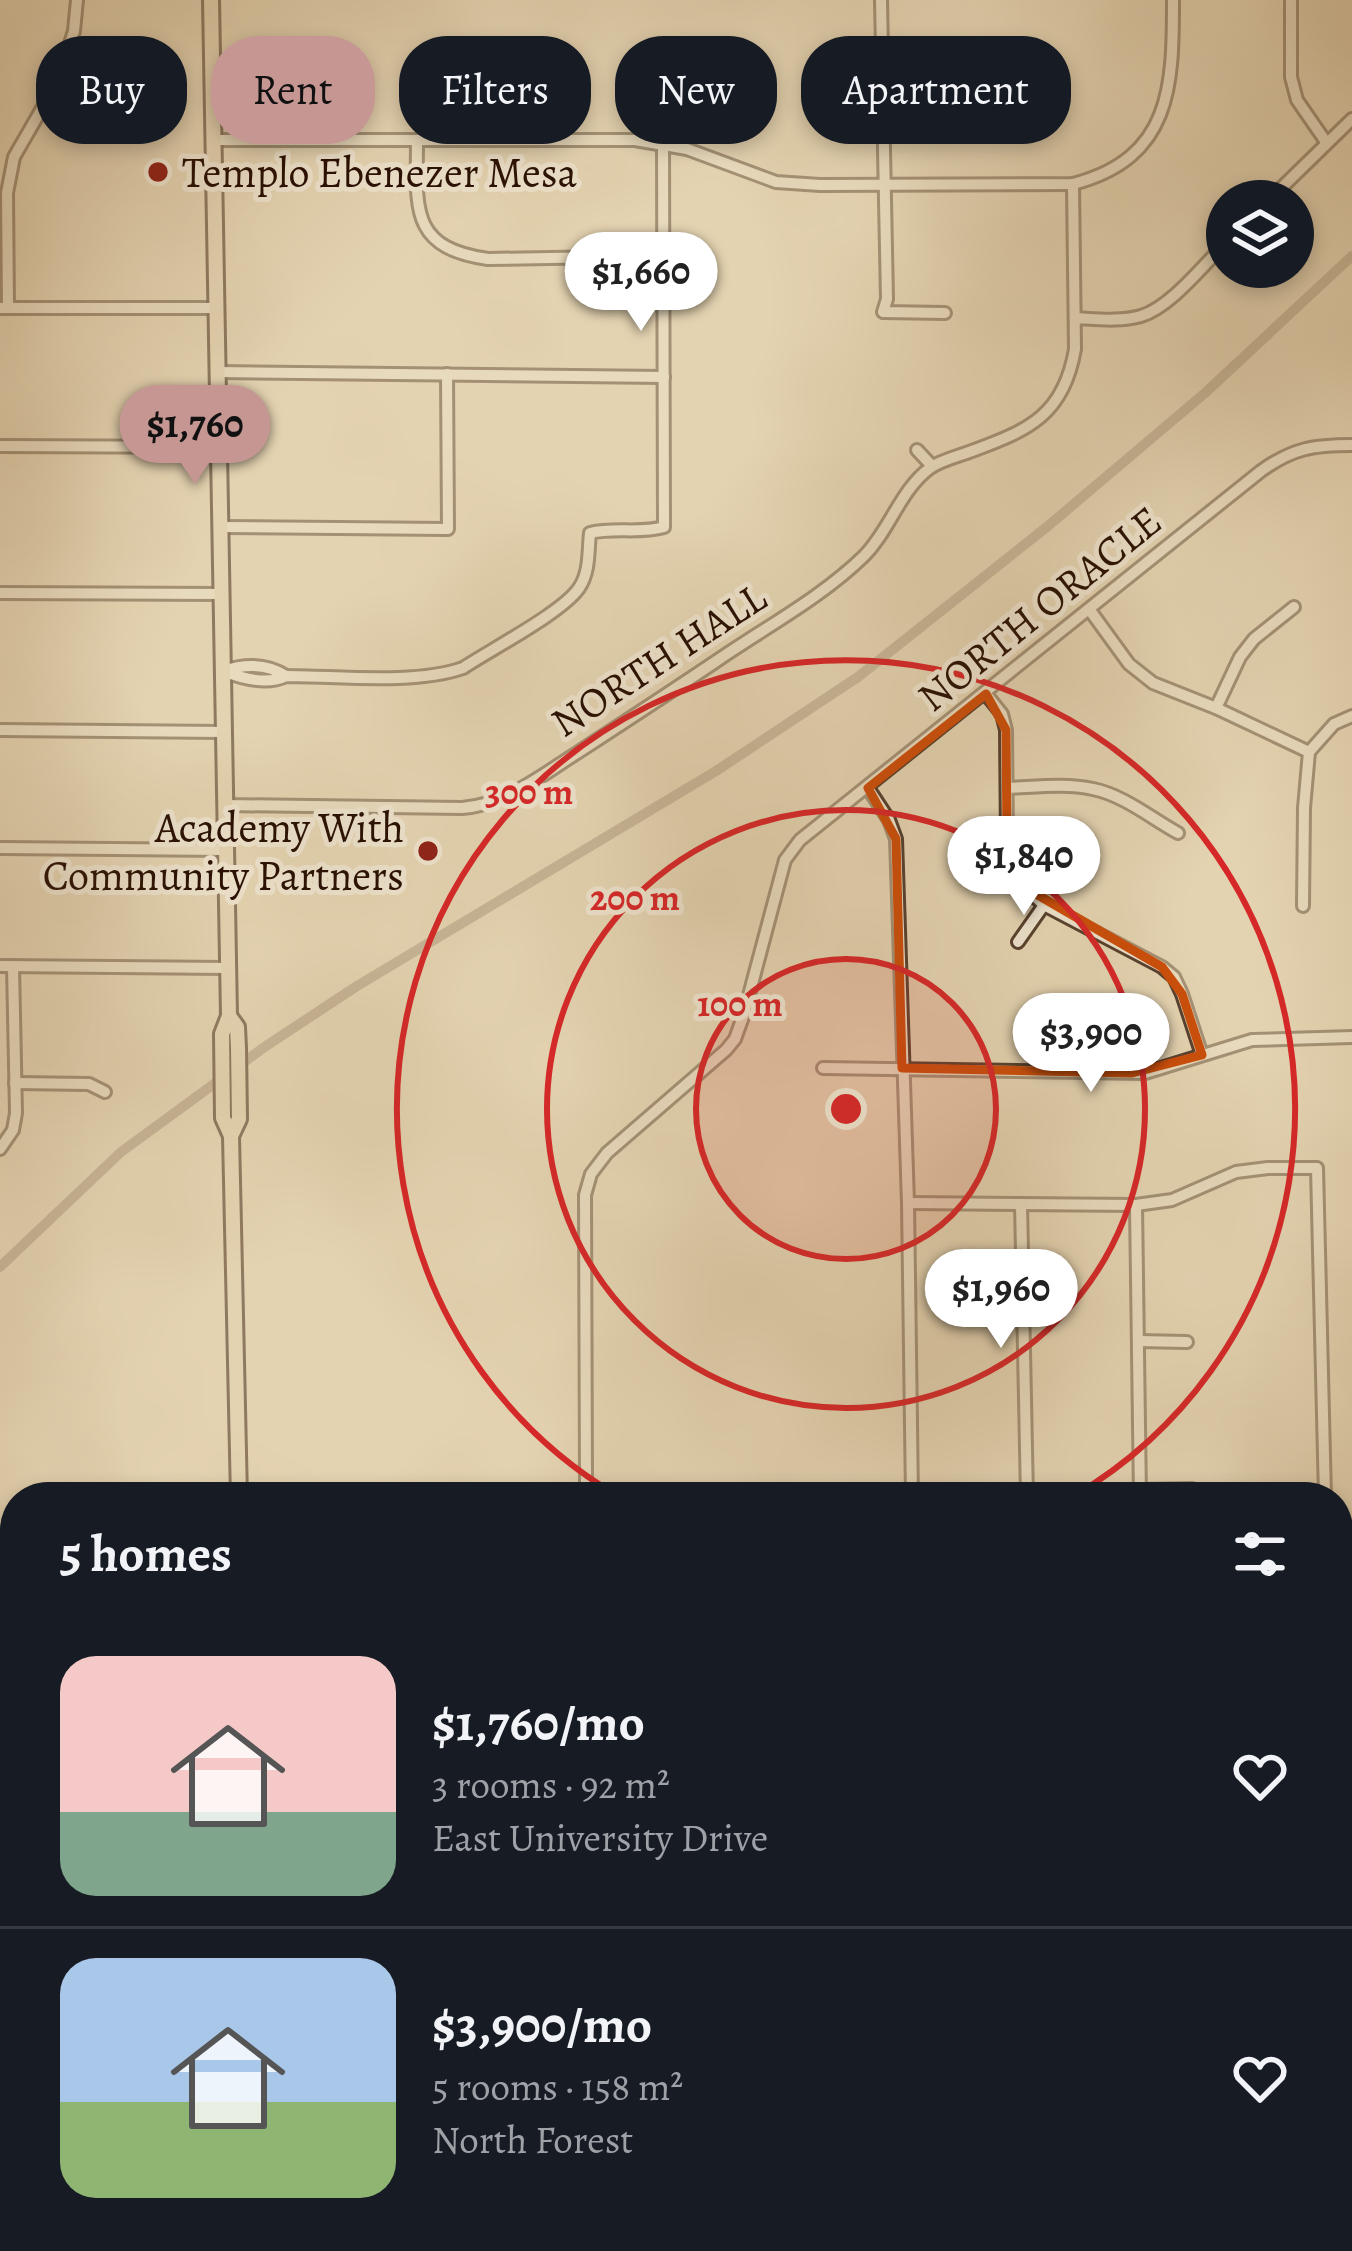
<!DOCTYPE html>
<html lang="en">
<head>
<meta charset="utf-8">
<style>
	:root { --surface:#171b24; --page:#20242c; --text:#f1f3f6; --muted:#9ea1a6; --line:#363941; --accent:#c59692 }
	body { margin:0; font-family:Alegreya,serif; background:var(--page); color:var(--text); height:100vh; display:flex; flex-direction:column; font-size:45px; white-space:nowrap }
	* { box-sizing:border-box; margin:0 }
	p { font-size:39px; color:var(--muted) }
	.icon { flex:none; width:66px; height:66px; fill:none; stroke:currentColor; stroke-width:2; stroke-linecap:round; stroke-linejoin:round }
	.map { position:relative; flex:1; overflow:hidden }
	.details { position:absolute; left:0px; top:1482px; width:1353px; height:771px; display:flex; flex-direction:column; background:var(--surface); border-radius:48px 48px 0 0; box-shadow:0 6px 18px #0003 }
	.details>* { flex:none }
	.top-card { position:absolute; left:36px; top:36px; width:1281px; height:108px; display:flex; gap:24px }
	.fabs { position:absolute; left:1206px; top:180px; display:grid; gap:24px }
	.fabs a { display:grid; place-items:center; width:108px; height:108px; border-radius:50%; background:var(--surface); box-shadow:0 6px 18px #0003; font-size:60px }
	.price { position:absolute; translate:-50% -102px; padding:0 27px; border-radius:42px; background:#fff; color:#222; font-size:39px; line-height:78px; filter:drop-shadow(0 3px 6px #0008) }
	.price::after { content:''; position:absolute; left:50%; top:72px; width:36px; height:27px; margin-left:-18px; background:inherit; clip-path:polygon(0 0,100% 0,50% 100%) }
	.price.on { background:var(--accent); color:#111 }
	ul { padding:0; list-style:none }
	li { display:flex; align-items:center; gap:36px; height:300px; padding:0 60px }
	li+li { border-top:3px solid var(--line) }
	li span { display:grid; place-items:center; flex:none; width:336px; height:240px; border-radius:36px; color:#555 }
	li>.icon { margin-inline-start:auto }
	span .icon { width:144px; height:144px; fill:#fffc; stroke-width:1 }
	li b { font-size:51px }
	h2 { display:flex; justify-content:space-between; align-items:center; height:144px; padding:0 60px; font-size:51px }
	.pill { padding:0 42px; border-radius:48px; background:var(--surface); box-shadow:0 6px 18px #0003; font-size:42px; line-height:108px }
	.pill.on { background:var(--accent); color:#111 }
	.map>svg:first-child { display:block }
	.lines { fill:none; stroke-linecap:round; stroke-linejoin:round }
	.canal { stroke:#a49076; stroke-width:10 }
	.minor-casing { stroke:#57402e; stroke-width:16 }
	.major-casing { stroke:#280f02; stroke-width:20 }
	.minor { stroke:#ede2cc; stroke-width:10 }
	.major { stroke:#e4d3b1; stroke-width:14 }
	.marked { fill:none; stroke:#cb4e0a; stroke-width:9; stroke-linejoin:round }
	.ring { fill:none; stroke:#d62828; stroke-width:6 }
	.poi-dot { fill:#8f2418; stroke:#ede2cc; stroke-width:4.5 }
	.labels { text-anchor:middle; stroke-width:10; stroke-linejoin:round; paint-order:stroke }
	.poi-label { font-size:42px; fill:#280f02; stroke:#ede2cc; text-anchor:start }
	.street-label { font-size:42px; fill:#280f02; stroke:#ede2cc }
	.centre { fill:#d62828; stroke:#ede2cc; stroke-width:6 }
	.ring-label { font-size:36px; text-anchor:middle; font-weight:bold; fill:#d62828; stroke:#ede2cc; stroke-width:10; stroke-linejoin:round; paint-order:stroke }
</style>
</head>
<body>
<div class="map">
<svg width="1352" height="2251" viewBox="0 0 1352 2251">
	<rect width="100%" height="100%" fill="#e4d3b1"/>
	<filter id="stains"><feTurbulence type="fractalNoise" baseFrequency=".00167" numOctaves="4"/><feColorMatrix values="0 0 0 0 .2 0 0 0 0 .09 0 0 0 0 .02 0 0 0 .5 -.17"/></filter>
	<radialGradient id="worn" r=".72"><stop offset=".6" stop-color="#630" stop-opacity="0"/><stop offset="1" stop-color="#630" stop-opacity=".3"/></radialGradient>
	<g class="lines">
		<polyline class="canal" points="0,1267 121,1152 266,1046 357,986 716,771 858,677 1048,526 1205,393 1352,256"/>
		<defs>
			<g id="minor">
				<polyline points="881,0 887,299 883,312 945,313"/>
				<polyline points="1291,0 1291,77 1297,100 1326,142"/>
				<path d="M213 140H635L687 149 776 182 820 185 1073 184C1172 158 1173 86 1173 0"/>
				<path d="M417 140C417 206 408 248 488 259L664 256"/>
				<polyline points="1268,201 1352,119"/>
				<polyline points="0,308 217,308"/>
				<polyline points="8,308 7,193 14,157 59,79 74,31 77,0"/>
				<path d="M1075 318C1096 319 1120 322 1141 316 1171 307 1204 264 1227 242"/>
				<polyline points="218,372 664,377"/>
				<polyline points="0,446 219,447"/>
				<polyline points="917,450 932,466"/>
				<polyline points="221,527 448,529 447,374"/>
				<polyline points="0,593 222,594"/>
				<polyline points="1089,609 1129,664 1153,683 1216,708 1309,752"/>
				<path d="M223 671C241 678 267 686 286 676 339 676 413 685 463 668 490 650 563 612 579 588 590 572 588 551 590 533 615 527 640 534 664 527L663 143"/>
				<path d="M223 671C244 664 266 663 286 676"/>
				<polyline points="986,694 1002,714 1006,730 1007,840 1013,867 1024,887 1044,905 1162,967 1174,977 1182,994 1202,1055"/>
				<polyline points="1216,708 1240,657 1254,639 1294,607"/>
				<polyline points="0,730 224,732"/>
				<polyline points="868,788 889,820 896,839 908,1203 912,1497"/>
				<path d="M1007 788C1035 787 1066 783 1093 789 1123 795 1151 818 1178 833"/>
				<path d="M225 805 462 808C505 805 542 775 577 753 623 723 669 693 715 662 764 628 821 598 864 556 890 530 900 490 930 468 941 460 959 456 972 451 1030 430 1064 414 1075 349L1073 184"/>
				<polyline points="0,848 226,850"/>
				<polyline points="1303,906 1304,808 1309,752 1334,724 1352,716"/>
				<polyline points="1018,942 1044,905"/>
				<polyline points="0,966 228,968"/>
				<polyline points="823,1068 1145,1073 1252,1040 1352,1037"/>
				<polyline points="15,1083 89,1084 105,1092"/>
				<polyline points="0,1149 13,1130 16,1113 13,966"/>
				<polyline points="908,1203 1136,1205 1172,1200 1236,1172 1268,1168 1317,1168 1325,1497"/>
				<polyline points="1021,1204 1027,1497"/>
				<polyline points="1136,1205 1140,1497"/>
				<polyline points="1138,1341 1187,1342"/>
				<polyline points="1140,1490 1192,1489"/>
				<path d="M589 1497 586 1482 585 1195 591 1174 607 1153 726 1050 735 1039 744 1014 785 860 800 840 1261 471C1293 448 1314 445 1352 445"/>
				<polyline points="1338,2088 1352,2088"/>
				<polyline points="1338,2215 1352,2215"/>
				<polyline points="465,2238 479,2251"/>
				<polyline points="567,2238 567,2251"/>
				<polyline points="690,2238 690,2251"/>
				<polyline points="914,2238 914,2251"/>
				<polyline points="1167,2238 1167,2251"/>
				<polyline points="1288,2238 1297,2251"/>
				<polyline points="1040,2251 1040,2238"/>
				<polyline points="1267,2251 1284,2238"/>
			</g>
			<g id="major">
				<polyline points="211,0 229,1016 222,1034 223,1118 231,1136 239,1497"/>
				<polyline points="229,1016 237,1027 238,1048 239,1119 231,1136"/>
				<polyline points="0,1552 15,1552"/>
				<polyline points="0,1576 15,1576"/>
				<polyline points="1338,1580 1352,1580"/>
				<polyline points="239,2238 239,2251"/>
			</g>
		</defs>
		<use href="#minor" class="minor-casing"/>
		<use href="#major" class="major-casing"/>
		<use href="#minor" class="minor"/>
		<use href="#major" class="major"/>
	</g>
	<path d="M0 0H1352V2251H0ZM986 694 1006 730 1007 840 1024 887 1162 967 1182 994 1202 1055 1132 1073 902 1068 896 839 868 788Z" fill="#e4d3b1" fill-opacity=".55" fill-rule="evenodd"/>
	<path class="marked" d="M986 694 1006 730 1007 840 1024 887 1162 967 1182 994 1202 1055 1132 1073 902 1068 896 839 868 788Z"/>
	<circle cx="846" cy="1109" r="150" fill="#d62828" fill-opacity=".12"/>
	<g class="ring">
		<circle cx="846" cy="1109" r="150"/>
		<circle cx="846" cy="1109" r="299"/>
		<path d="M618 1496A449 449 0 1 1 1074 1496"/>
	</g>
	<g class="poi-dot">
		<circle cx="158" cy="172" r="12"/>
		<circle cx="428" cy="851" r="12"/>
	</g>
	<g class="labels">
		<g class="poi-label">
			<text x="182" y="187">Templo Ebenezer Mesa</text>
			<text x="404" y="842" text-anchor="end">Academy With<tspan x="404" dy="48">Community Partners</tspan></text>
		</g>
		<g class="street-label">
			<text transform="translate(1039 608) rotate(-39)" y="15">NORTH ORACLE</text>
			<text transform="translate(658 659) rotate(-33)" y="15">NORTH HALL</text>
		</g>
	</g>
	<circle cx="846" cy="1109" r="18" class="centre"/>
	<g class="ring-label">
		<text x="529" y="804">300 m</text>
		<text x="635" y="910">200 m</text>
		<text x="740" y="1016">100 m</text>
	</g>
	<rect width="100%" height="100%" filter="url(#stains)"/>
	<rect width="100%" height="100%" fill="url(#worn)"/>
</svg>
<div class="fabs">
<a><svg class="icon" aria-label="layers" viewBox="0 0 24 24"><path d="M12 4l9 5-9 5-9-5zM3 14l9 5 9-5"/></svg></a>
</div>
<b class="price" style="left:641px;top:334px">$1,660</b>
<b class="price on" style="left:195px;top:487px">$1,760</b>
<b class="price" style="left:1024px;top:918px">$1,840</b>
<b class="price" style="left:1091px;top:1095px">$3,900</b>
<b class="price" style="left:1001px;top:1351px">$1,960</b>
<div class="top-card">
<a class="pill">Buy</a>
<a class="pill on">Rent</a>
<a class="pill">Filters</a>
<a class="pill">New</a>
<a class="pill">Apartment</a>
</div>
<section class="details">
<h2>5 homes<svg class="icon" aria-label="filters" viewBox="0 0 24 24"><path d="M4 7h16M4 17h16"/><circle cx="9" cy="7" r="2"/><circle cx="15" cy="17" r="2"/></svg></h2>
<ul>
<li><span style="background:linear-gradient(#f6c9c9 65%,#7fa58c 0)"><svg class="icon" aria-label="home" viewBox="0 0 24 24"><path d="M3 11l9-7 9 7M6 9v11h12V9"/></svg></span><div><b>$1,760/mo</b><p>3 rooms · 92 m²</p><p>East University Drive</p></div><svg class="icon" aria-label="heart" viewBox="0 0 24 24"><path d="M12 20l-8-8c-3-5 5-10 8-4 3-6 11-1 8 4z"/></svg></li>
<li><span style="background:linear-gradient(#a9c7e8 60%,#8fb573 0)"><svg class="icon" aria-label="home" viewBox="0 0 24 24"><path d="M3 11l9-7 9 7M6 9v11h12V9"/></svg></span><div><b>$3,900/mo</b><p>5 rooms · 158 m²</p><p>North Forest</p></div><svg class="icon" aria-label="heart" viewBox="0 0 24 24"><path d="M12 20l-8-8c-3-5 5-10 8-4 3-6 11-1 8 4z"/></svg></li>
</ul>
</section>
</div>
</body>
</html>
